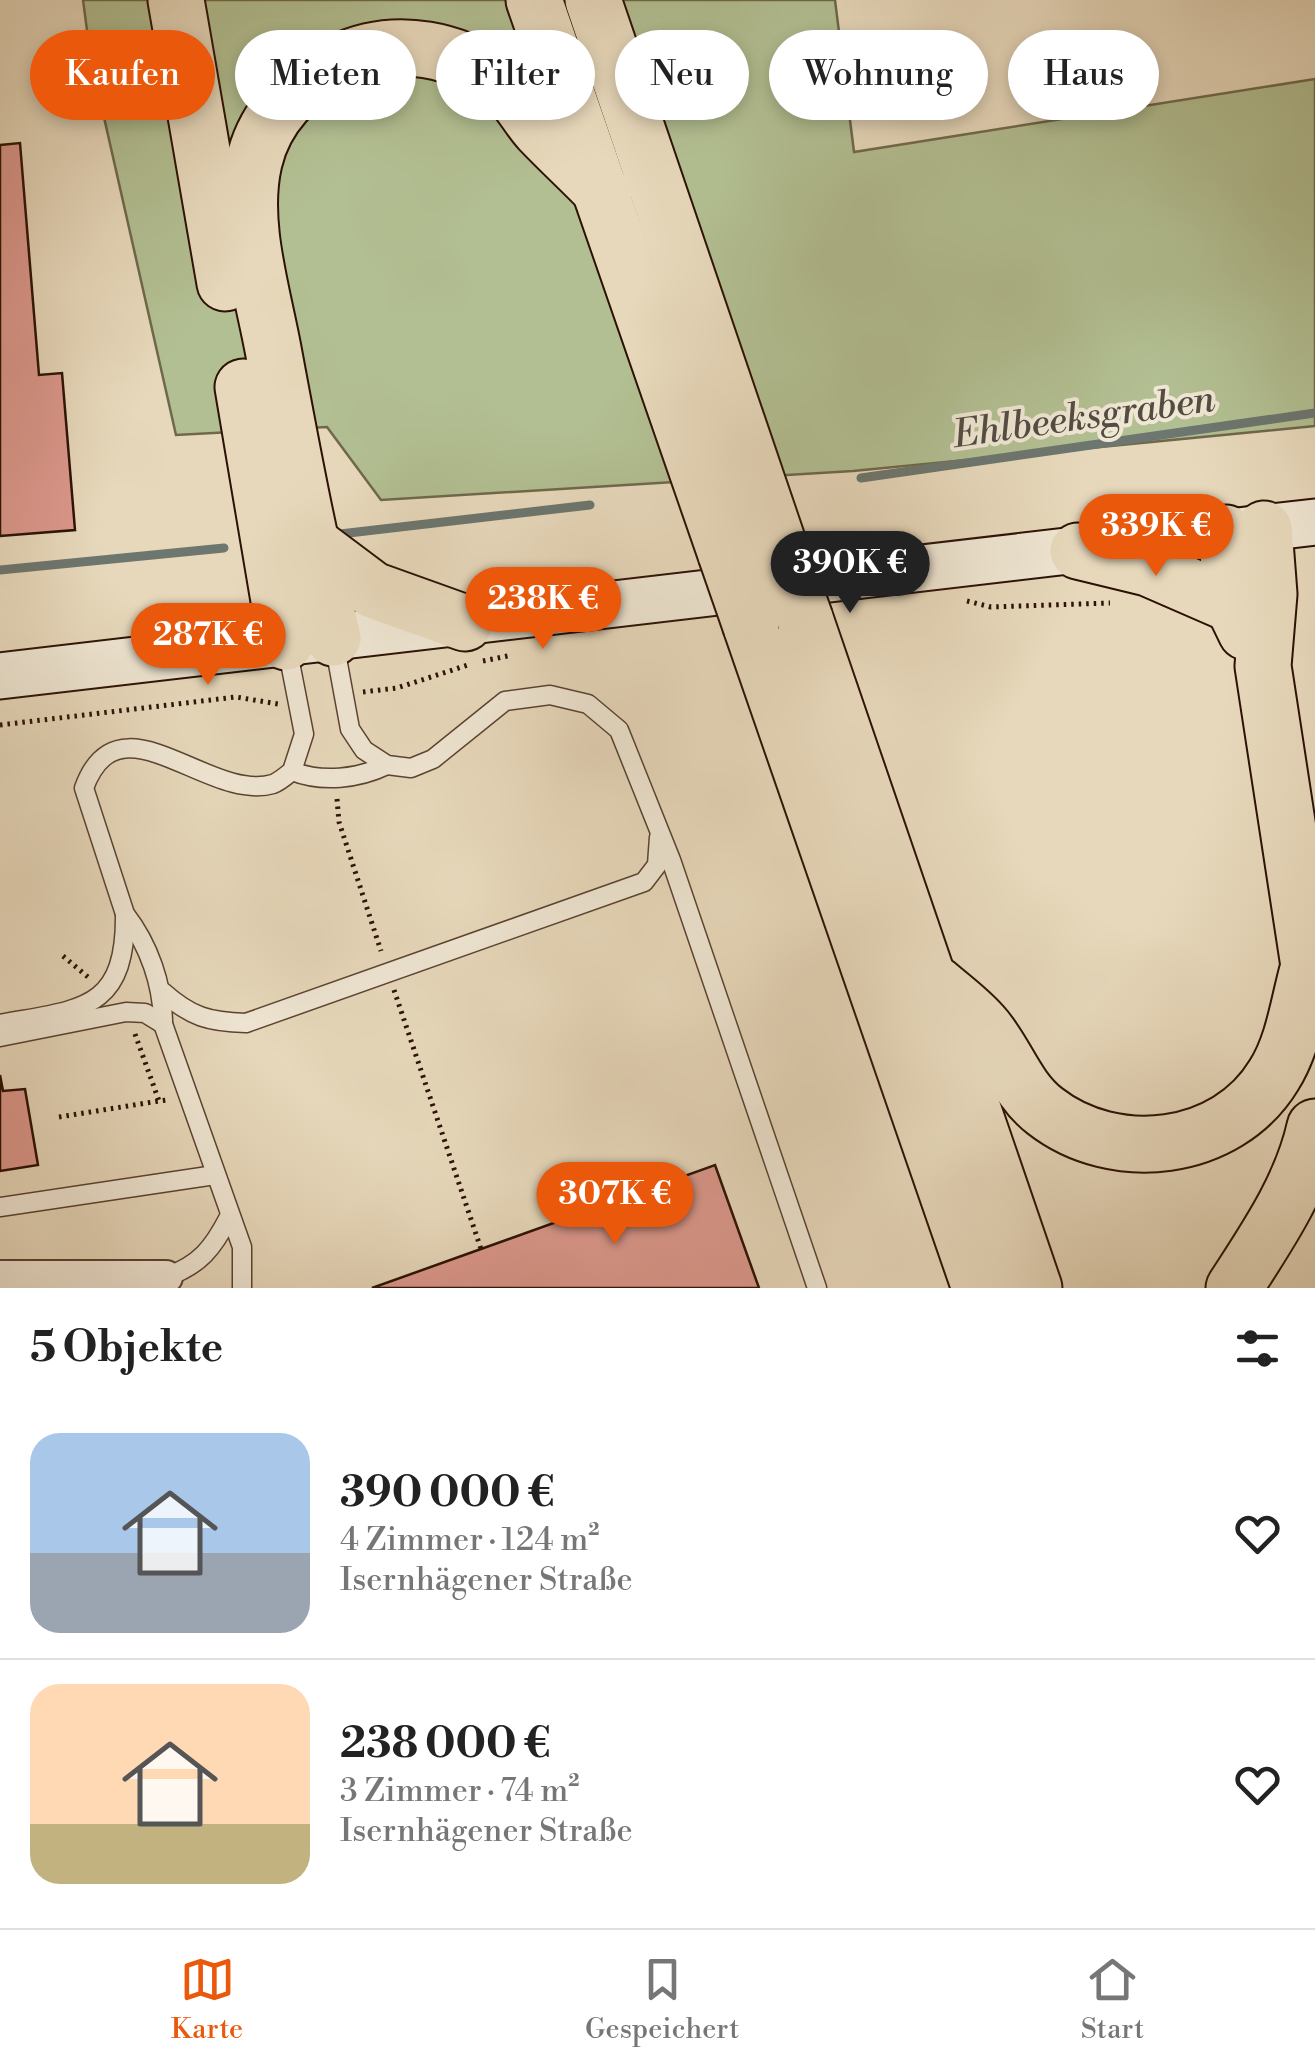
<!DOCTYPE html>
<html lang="de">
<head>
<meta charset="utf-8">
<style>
	:root { --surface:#fff; --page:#f2f2f2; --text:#222; --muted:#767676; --line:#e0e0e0; --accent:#ea580c }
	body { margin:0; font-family:"Libre Bodoni",serif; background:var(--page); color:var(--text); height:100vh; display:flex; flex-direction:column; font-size:38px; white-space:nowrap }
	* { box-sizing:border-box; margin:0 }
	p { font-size:32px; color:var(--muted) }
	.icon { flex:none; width:55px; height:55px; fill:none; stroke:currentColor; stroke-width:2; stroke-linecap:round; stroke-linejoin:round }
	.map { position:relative; height:1288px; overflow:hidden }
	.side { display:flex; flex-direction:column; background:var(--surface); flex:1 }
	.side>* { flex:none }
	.top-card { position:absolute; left:30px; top:30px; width:1255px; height:90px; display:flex; gap:20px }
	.price { position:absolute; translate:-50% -85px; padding:0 22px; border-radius:35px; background:var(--accent); color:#fff; font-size:32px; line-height:65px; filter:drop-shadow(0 2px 5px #0008) }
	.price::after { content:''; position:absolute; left:50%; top:60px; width:30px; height:22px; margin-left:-15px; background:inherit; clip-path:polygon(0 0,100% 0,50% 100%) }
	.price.current { background:#222; color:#fff }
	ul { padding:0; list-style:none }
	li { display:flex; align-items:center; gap:30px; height:250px; padding:0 30px }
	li+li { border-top:2px solid var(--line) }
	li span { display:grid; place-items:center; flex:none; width:280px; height:200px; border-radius:30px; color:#555 }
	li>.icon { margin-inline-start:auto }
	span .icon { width:120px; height:120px; fill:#fffc; stroke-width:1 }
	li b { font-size:42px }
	h2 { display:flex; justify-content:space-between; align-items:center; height:120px; padding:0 30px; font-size:42px }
	.tag { padding:0 35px; border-radius:45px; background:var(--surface); box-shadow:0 5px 15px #0003; font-size:35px; line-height:90px }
	.tag.current { background:var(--accent); color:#fff }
	.tab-bar { display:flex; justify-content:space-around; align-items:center; height:140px; border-top:2px solid var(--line); background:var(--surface); font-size:28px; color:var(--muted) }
	.tab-bar a { display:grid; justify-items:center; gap:5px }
	.tab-bar .current { color:var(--accent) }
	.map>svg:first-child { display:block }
	.green { fill:#b2bf92; stroke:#6f684c; stroke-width:2.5 }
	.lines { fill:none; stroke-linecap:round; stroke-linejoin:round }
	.stream { stroke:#6d766f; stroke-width:9 }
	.building { fill:#dc988d; stroke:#2c1105; stroke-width:2.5 }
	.lane-casing { stroke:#5b4332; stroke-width:21 }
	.street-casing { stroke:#5b4332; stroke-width:36 }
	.secondary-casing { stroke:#2c1105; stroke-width:49 }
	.highway-casing { stroke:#2c1105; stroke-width:59 }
	.path { stroke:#2c1105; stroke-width:5; stroke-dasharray:2.5 5; stroke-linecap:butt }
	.lane { stroke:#efe6d3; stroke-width:18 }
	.street { stroke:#efe6d3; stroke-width:32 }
	.secondary { stroke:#efe6d3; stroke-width:45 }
	.highway { stroke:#e7d8bb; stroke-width:55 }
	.highway-bridge-casing { stroke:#2c1105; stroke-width:59; stroke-linecap:butt }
	.highway-bridge { stroke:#e7d8bb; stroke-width:55 }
	.labels { text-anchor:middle; stroke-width:8; stroke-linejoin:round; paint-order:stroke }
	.water-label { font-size:38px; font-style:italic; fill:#524c43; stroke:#efe6d3 }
</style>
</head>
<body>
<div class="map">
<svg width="1315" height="1288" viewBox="0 0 1315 1288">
	<rect width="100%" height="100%" fill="#e7d8bb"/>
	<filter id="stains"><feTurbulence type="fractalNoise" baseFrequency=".002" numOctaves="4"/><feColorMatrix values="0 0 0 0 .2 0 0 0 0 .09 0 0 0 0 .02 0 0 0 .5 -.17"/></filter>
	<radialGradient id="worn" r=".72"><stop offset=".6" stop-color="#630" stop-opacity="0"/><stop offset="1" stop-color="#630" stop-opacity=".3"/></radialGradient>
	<polygon class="green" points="83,0 835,0 854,152 1315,79 1315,426 853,471 381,500 327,427 176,435 91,60"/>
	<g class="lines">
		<g class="stream">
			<polyline points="861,478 1315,413"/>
			<polyline points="340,534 590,505"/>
			<polyline points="0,570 224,548"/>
		</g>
	</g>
	<g class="building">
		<polygon points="20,143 39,375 62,373 75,530 0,536 0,145"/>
		<polygon points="0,1075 3,1091 25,1089 38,1165 0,1171"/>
		<polygon points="715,1165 759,1288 372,1288 481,1249"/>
	</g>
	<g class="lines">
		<defs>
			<g id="lane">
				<polyline points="334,642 350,729 364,750 387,765 411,768 433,759 505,701 550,695 588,704 619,730 671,860 817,1288"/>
				<path d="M292 771C322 783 358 779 387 765"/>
				<path d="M163 992C191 1017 209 1022 246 1023L644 882 657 865 659 837"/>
				<path d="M0 1024C80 1009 126 1012 125 914"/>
				<polyline points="0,1037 126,1012 145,1013 163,1024"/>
				<polyline points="0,1207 215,1175"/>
				<path d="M166 1277C200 1265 213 1248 229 1217"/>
				<path d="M242 1288V1247L163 1024C163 985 149 945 125 914L84 788C119 692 208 803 273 784 279 782 287 775 292 771L304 734 287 647"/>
			</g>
			<polyline id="street" points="0,1277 166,1277"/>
			<polyline id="secondary" points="0,676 1315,522"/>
			<g id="highway">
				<polyline points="176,0 225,283"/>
				<polyline points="534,0 726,554"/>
				<polyline points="593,0 779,546"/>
				<polyline points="243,387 286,642"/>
				<polyline points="1264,529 1269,594 1263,666 1315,1005"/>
				<polyline points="1226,533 1233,605 1246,632"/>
				<polyline points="309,542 373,590 465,623"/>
				<polyline points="1078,551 1148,568 1233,605"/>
				<polyline points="805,619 1034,1288"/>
				<polyline points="751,626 980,1288"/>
				<path d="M333 638C309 542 291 446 273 349 262 290 240 222 254 162 264 117 298 82 339 62 395 35 461 48 507 88 520 100 528 117 540 130 561 152 583 172 604 194"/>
				<path d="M936 984C951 997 969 1010 982 1025 1006 1051 1015 1088 1045 1111 1114 1165 1227 1153 1274 1075 1293 1045 1298 1007 1307 973"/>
				<path d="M1234 1288C1267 1237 1302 1186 1315 1127"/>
			</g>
		</defs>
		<use href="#lane" class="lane-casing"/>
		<use href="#street" class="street-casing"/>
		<use href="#secondary" class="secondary-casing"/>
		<use href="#highway" class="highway-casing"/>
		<g class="path">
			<polyline points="967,601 991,607 1110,603"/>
			<polyline points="483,661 512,655"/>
			<polyline points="363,692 397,688 468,665"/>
			<polyline points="0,725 236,697 278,704"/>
			<polyline points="337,799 339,822 381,951"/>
			<polyline points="63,956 88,977"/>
			<polyline points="394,990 481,1249"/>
			<polyline points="135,1034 159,1101 167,1100"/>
			<polyline points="59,1117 159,1101"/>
		</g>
		<use href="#lane" class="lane"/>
		<use href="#street" class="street"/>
		<use href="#secondary" class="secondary"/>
		<use href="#highway" class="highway"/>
		<defs>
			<g id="highway-bridge">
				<polyline points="779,546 805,619"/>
				<polyline points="726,554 751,626"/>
			</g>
		</defs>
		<use href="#highway-bridge" class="highway-bridge-casing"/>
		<use href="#highway-bridge" class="highway-bridge"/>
	</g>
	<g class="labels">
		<g class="water-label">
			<text transform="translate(1084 416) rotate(-8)" y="13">Ehlbeeksgraben</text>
		</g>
	</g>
	<rect width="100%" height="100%" filter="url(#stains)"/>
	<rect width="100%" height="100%" fill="url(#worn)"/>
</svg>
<b class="price" style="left:1156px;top:579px">339K €</b>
<b class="price current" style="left:850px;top:616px">390K €</b>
<b class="price" style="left:543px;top:652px">238K €</b>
<b class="price" style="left:208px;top:688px">287K €</b>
<b class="price" style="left:615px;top:1247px">307K €</b>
<div class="top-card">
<a class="tag current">Kaufen</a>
<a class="tag">Mieten</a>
<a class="tag">Filter</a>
<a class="tag">Neu</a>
<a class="tag">Wohnung</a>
<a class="tag">Haus</a>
</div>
</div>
<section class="side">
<h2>5 Objekte<svg class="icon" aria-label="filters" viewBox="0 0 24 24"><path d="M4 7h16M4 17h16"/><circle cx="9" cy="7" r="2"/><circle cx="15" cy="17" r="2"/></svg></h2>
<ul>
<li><span style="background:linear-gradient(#a9c7e8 60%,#9aa5b1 0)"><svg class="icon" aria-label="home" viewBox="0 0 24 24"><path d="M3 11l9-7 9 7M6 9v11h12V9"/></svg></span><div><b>390 000 €</b><p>4 Zimmer · 124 m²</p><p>Isernhägener Straße</p></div><svg class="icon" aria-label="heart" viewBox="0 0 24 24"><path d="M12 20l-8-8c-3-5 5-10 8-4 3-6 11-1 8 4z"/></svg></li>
<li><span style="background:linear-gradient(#ffd9b3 70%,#c2b280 0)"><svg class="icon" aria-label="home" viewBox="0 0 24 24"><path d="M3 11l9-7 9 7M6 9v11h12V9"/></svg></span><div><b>238 000 €</b><p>3 Zimmer · 74 m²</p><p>Isernhägener Straße</p></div><svg class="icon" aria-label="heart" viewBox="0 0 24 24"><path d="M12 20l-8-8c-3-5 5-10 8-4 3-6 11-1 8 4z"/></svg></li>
</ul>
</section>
<nav class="tab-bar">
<a class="current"><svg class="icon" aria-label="map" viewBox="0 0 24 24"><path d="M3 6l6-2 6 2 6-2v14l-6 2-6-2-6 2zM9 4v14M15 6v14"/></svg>Karte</a>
<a><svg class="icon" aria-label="saved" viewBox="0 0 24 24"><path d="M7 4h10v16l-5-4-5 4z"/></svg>Gespeichert</a>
<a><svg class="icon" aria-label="home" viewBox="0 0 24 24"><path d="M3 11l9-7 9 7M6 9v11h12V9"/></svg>Start</a>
</nav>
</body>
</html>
